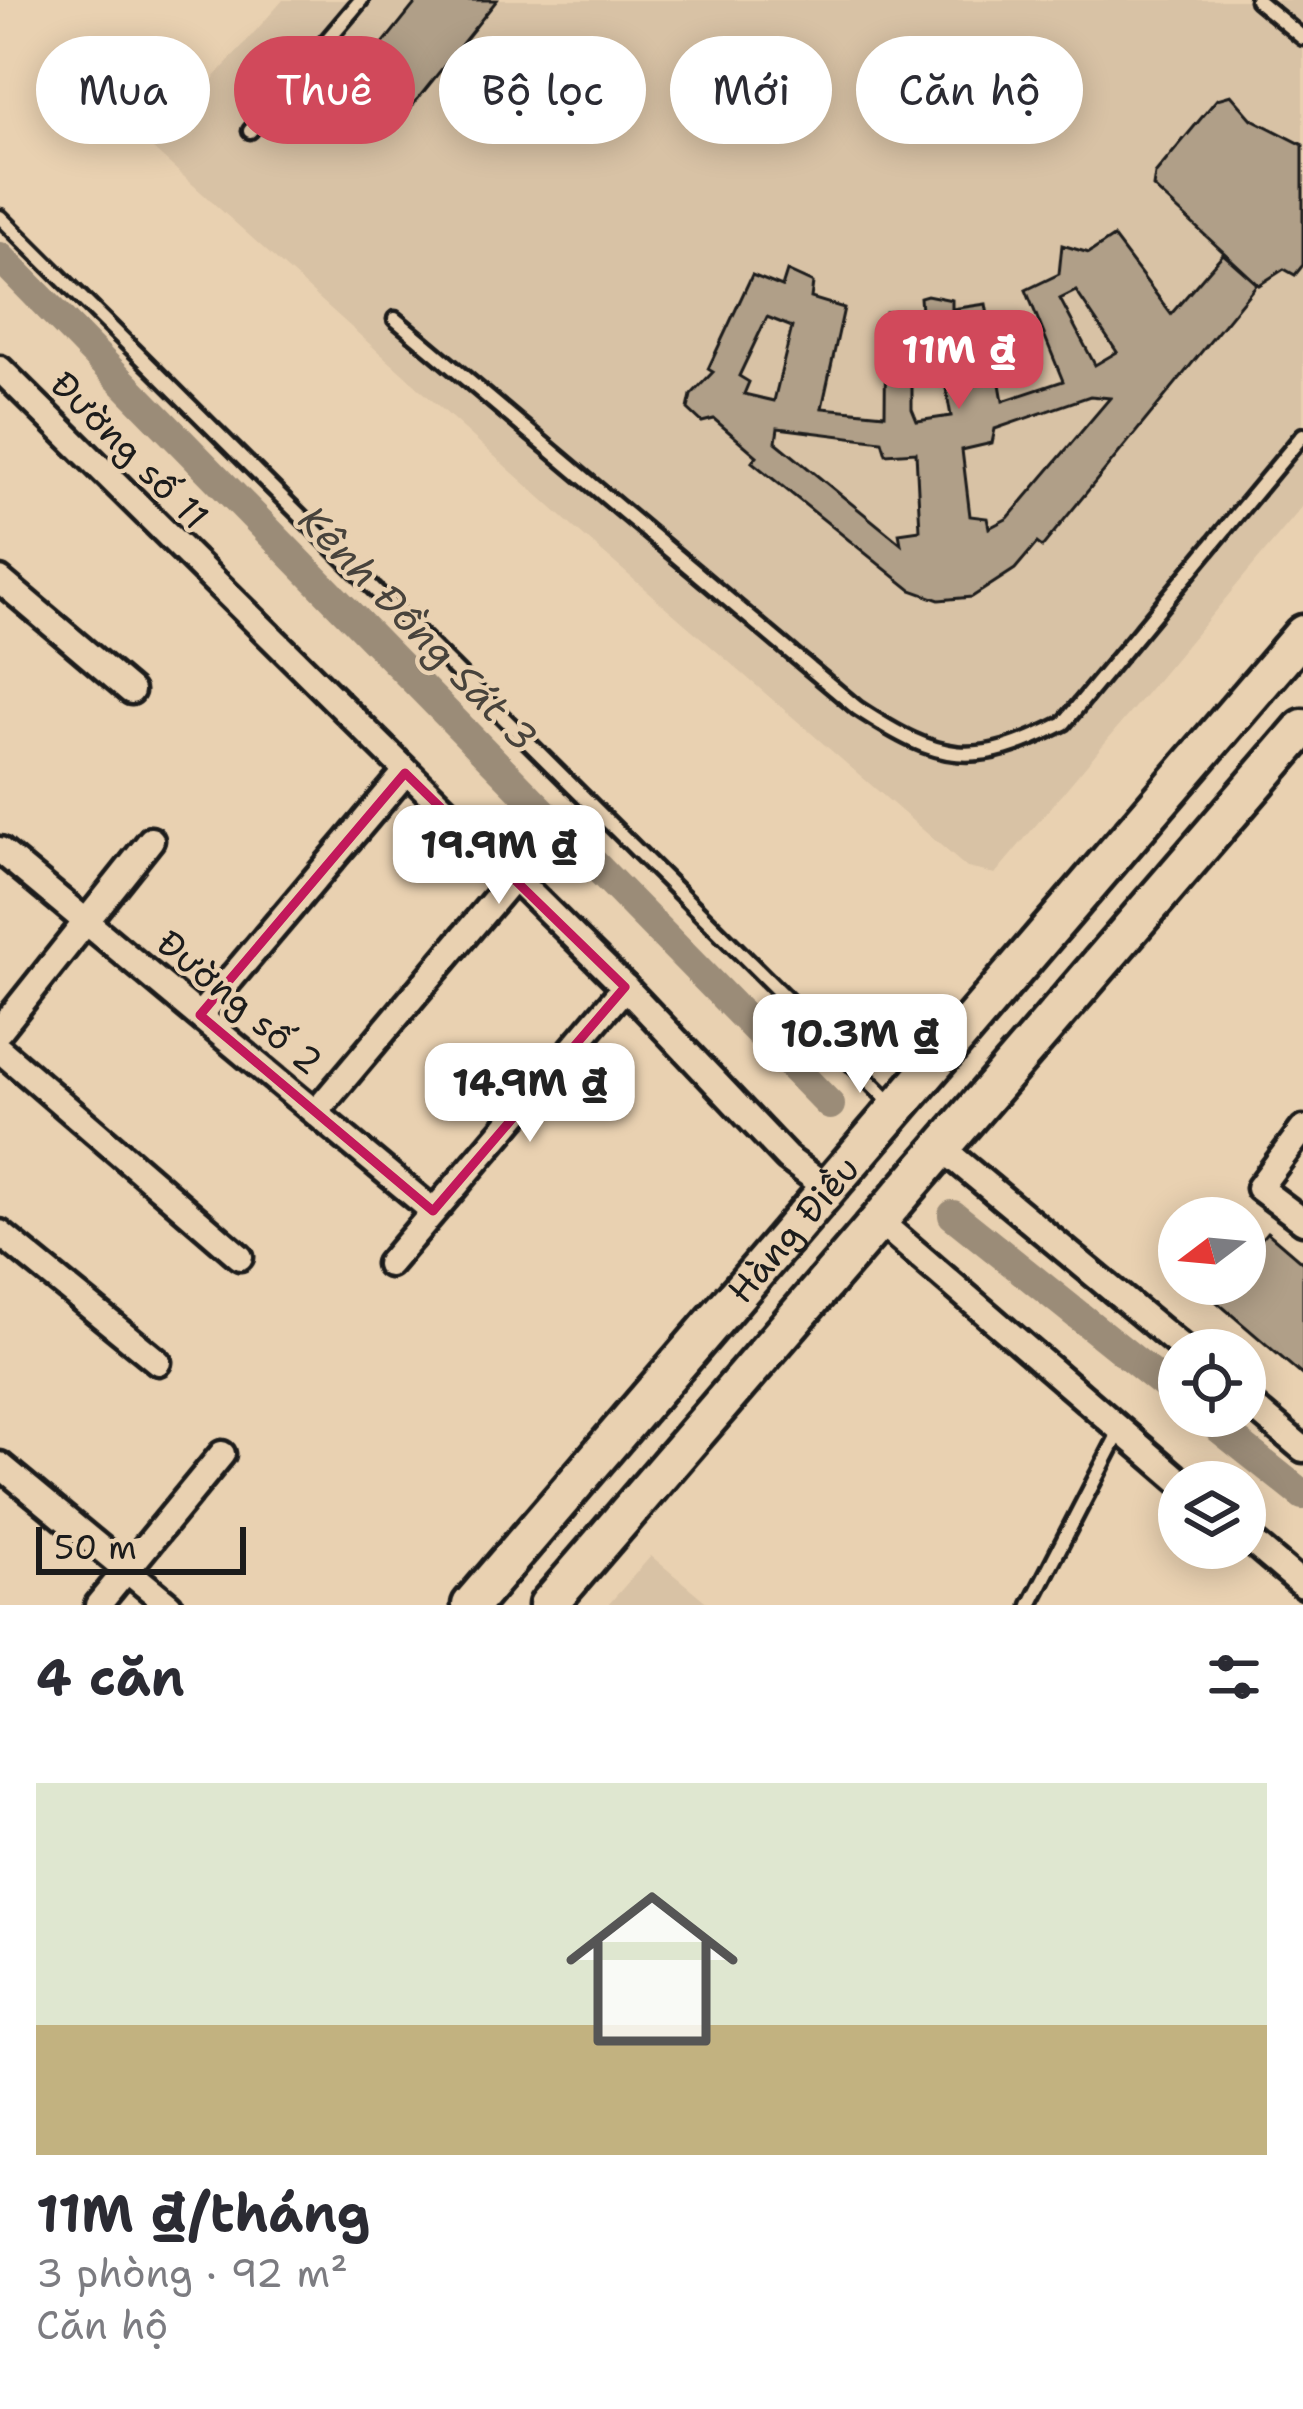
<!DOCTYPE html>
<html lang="vi">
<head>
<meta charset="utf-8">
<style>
	:root { --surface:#fff; --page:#f2f2f3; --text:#2b2b33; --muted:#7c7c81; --accent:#d1495b }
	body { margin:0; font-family:"Shantell Sans",sans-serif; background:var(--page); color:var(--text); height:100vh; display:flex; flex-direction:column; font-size:45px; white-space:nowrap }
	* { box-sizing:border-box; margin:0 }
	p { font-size:39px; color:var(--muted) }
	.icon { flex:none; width:66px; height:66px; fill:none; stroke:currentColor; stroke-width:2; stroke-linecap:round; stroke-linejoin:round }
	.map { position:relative; height:1605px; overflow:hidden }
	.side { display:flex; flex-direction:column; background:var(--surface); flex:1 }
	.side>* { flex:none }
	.hud { position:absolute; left:36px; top:36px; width:1233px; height:108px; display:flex; gap:24px }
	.needle { width:78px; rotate:254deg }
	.tools { position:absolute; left:1158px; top:1197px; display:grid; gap:24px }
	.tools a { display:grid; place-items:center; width:108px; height:108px; border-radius:50%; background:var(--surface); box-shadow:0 6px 30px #0003; font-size:60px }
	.scale { position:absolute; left:36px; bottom:30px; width:210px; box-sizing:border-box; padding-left:12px; border:6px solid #1c1c1c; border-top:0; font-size:33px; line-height:42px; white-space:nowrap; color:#1c1c1c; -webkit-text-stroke:9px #e9d1b1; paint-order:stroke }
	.price { position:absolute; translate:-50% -102px; padding:0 27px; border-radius:24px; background:#fff; color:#222; font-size:39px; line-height:78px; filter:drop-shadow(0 3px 6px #0008) }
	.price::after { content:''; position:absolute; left:50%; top:72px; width:36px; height:27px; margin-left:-18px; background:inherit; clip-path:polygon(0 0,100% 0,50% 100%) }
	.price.on { background:var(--accent); color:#fff }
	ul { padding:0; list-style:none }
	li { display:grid; align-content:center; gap:24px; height:636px; padding:0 36px }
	li span { display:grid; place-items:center; height:372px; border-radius:0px; color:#555 }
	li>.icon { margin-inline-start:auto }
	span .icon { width:216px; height:216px; fill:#fffc; stroke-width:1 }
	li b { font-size:51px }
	h2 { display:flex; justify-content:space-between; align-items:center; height:144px; padding:0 36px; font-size:51px }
	.chip { padding:0 42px; border-radius:54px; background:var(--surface); box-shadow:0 6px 30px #0003; font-size:42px; line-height:108px }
	.chip.on { background:var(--accent); color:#fff }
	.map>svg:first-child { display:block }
	.built { fill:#d8c2a5 }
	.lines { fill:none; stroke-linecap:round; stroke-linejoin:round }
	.canal { stroke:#9b8c78; stroke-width:30 }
	.building { fill:#b09f88; stroke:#1c1c1c; stroke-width:3; fill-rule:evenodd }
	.lane-casing { stroke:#1c1c1c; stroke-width:21 }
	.street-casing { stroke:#1c1c1c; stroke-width:33 }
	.secondary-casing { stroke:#1c1c1c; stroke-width:45 }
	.lane { stroke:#e9d1b1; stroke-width:12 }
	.street { stroke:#e9d1b1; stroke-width:24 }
	.secondary { stroke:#e9d1b1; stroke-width:36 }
	.marked { fill:none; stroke:#c2185b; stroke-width:9; stroke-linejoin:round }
	.labels { text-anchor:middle; stroke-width:9; stroke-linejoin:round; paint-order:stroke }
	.street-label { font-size:36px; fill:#1c1c1c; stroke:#e9d1b1 }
	.water-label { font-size:39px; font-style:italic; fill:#48433c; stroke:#e9d1b1 }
</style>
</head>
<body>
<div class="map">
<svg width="1303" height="1605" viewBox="0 0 1303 1605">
	<rect width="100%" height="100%" fill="#e9d1b1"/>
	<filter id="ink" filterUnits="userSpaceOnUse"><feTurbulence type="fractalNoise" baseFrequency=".00833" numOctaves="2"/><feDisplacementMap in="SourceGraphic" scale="24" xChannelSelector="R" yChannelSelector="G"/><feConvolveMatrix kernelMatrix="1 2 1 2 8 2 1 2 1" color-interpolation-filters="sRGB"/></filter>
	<g filter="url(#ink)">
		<g class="built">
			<polygon points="283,0 1303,0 1303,506 995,874 967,868 572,526 152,148"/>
			<polygon points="651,1556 710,1605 608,1605"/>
		</g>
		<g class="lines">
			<g class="canal">
				<polyline points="0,257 830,1105"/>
				<polyline points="953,1215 1179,1396"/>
				<polyline points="1204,1416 1303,1495"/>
			</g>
		</g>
		<g class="building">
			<polygon points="418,0 497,0 405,115 357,76"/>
			<polygon points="1231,95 1252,119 1303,145 1303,265 1295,275 1284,269 1259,285 1153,187 1155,174 1217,99"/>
			<path d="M1113 237 1171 314 1223 254 1257 284 1042 547 1037 543 1015 569 972 597 939 600 911 590 752 462 757 456 714 419 702 422 688 409 691 395 713 372 708 369 752 275 782 287 787 271 813 283 811 298 844 308 822 408 885 414 886 312 921 311 920 297 927 295 952 300V309L986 304 1003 401 1063 381 1026 290 1059 274 1062 245 1089 253ZM1076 291 1117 352 1095 365 1060 299ZM767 317 792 327 774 401 744 394 749 382 739 376ZM937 339 951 416 917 421 912 409V343ZM1090 396 1110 398 1008 518 989 528 987 518 970 516 962 450 992 443 995 429ZM778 428 882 441 886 454 916 452 920 530 899 533 901 544 776 442Z"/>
			<polygon points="1267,1232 1303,1263 1303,1376 1211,1297 1222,1284 1245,1284 1245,1258"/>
		</g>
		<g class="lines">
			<defs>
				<g id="lane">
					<polyline points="1257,0 1303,38"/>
					<polyline points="250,131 361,0"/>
					<polyline points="0,217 892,1104"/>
					<path d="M395 319 857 708C941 763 973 769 1064 723L1303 435"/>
					<polyline points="1030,1605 1120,1431"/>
				</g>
				<g id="street">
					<polyline points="0,369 625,987 787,1158 826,1187"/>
					<polyline points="0,580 131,691"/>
					<polyline points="0,850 433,1211"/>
					<polyline points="200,1015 405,773"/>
					<polyline points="0,1030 151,840"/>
					<polyline points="0,1050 240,1257"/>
					<polyline points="316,1112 513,878"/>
					<polyline points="1303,1129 1259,1188 1303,1221"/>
					<polyline points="942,1148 1185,1350"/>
					<polyline points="879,1221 1181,1482"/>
					<polyline points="0,1233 158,1362"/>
					<polyline points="389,1264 625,987"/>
					<polyline points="1245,1400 1303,1449"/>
					<polyline points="0,1465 169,1605"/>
					<polyline points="1245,1536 1303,1585"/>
					<polyline points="98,1605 222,1454"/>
				</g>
				<g id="secondary">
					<path id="s1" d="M471 1605 1303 634"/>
					<polyline points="548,1605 1303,728"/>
				</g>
			</defs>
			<use href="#lane" class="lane-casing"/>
			<use href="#street" class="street-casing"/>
			<use href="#secondary" class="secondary-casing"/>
			<use href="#lane" class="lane"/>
			<use href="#street" class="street"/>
			<use href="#secondary" class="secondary"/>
		</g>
	</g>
	<path class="marked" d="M405 773 625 987 433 1211 200 1015Z"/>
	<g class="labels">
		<g class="street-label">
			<text transform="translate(130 450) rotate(45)" y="13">Đường số 11</text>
			<text transform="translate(240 1002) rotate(40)" y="13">Đường số 2</text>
			<text dy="13" stroke="none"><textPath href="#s1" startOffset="495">Hàng Điều</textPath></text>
		</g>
		<g class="water-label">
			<text transform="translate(418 628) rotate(46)" y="14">Kênh Đồng Sát 3</text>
		</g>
	</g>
</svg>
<div class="tools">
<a><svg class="needle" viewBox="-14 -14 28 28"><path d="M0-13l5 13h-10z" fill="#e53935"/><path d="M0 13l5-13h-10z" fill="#7c7c81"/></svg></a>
<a><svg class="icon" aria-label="locate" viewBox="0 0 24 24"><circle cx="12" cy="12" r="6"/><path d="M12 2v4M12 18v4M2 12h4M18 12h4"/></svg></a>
<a><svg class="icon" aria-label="layers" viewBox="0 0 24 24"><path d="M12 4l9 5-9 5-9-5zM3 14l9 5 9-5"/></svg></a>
</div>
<div class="scale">50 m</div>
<b class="price on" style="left:959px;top:412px">11M ₫</b>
<b class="price" style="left:499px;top:907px">19.9M ₫</b>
<b class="price" style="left:860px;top:1096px">10.3M ₫</b>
<b class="price" style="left:530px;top:1145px">14.9M ₫</b>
<div class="hud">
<a class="chip">Mua</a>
<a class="chip on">Thuê</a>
<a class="chip">Bộ lọc</a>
<a class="chip">Mới</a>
<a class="chip">Căn hộ</a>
</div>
</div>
<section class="side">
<h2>4 căn<svg class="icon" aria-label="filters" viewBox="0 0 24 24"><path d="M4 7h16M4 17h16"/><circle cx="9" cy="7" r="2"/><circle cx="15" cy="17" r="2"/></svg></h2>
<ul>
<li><span style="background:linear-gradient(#dfe7d0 65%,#c2b280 0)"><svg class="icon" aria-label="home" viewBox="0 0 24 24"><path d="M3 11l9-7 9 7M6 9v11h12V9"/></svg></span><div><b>11M ₫/tháng</b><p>3 phòng · 92 m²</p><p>Căn hộ</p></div></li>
</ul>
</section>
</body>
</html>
